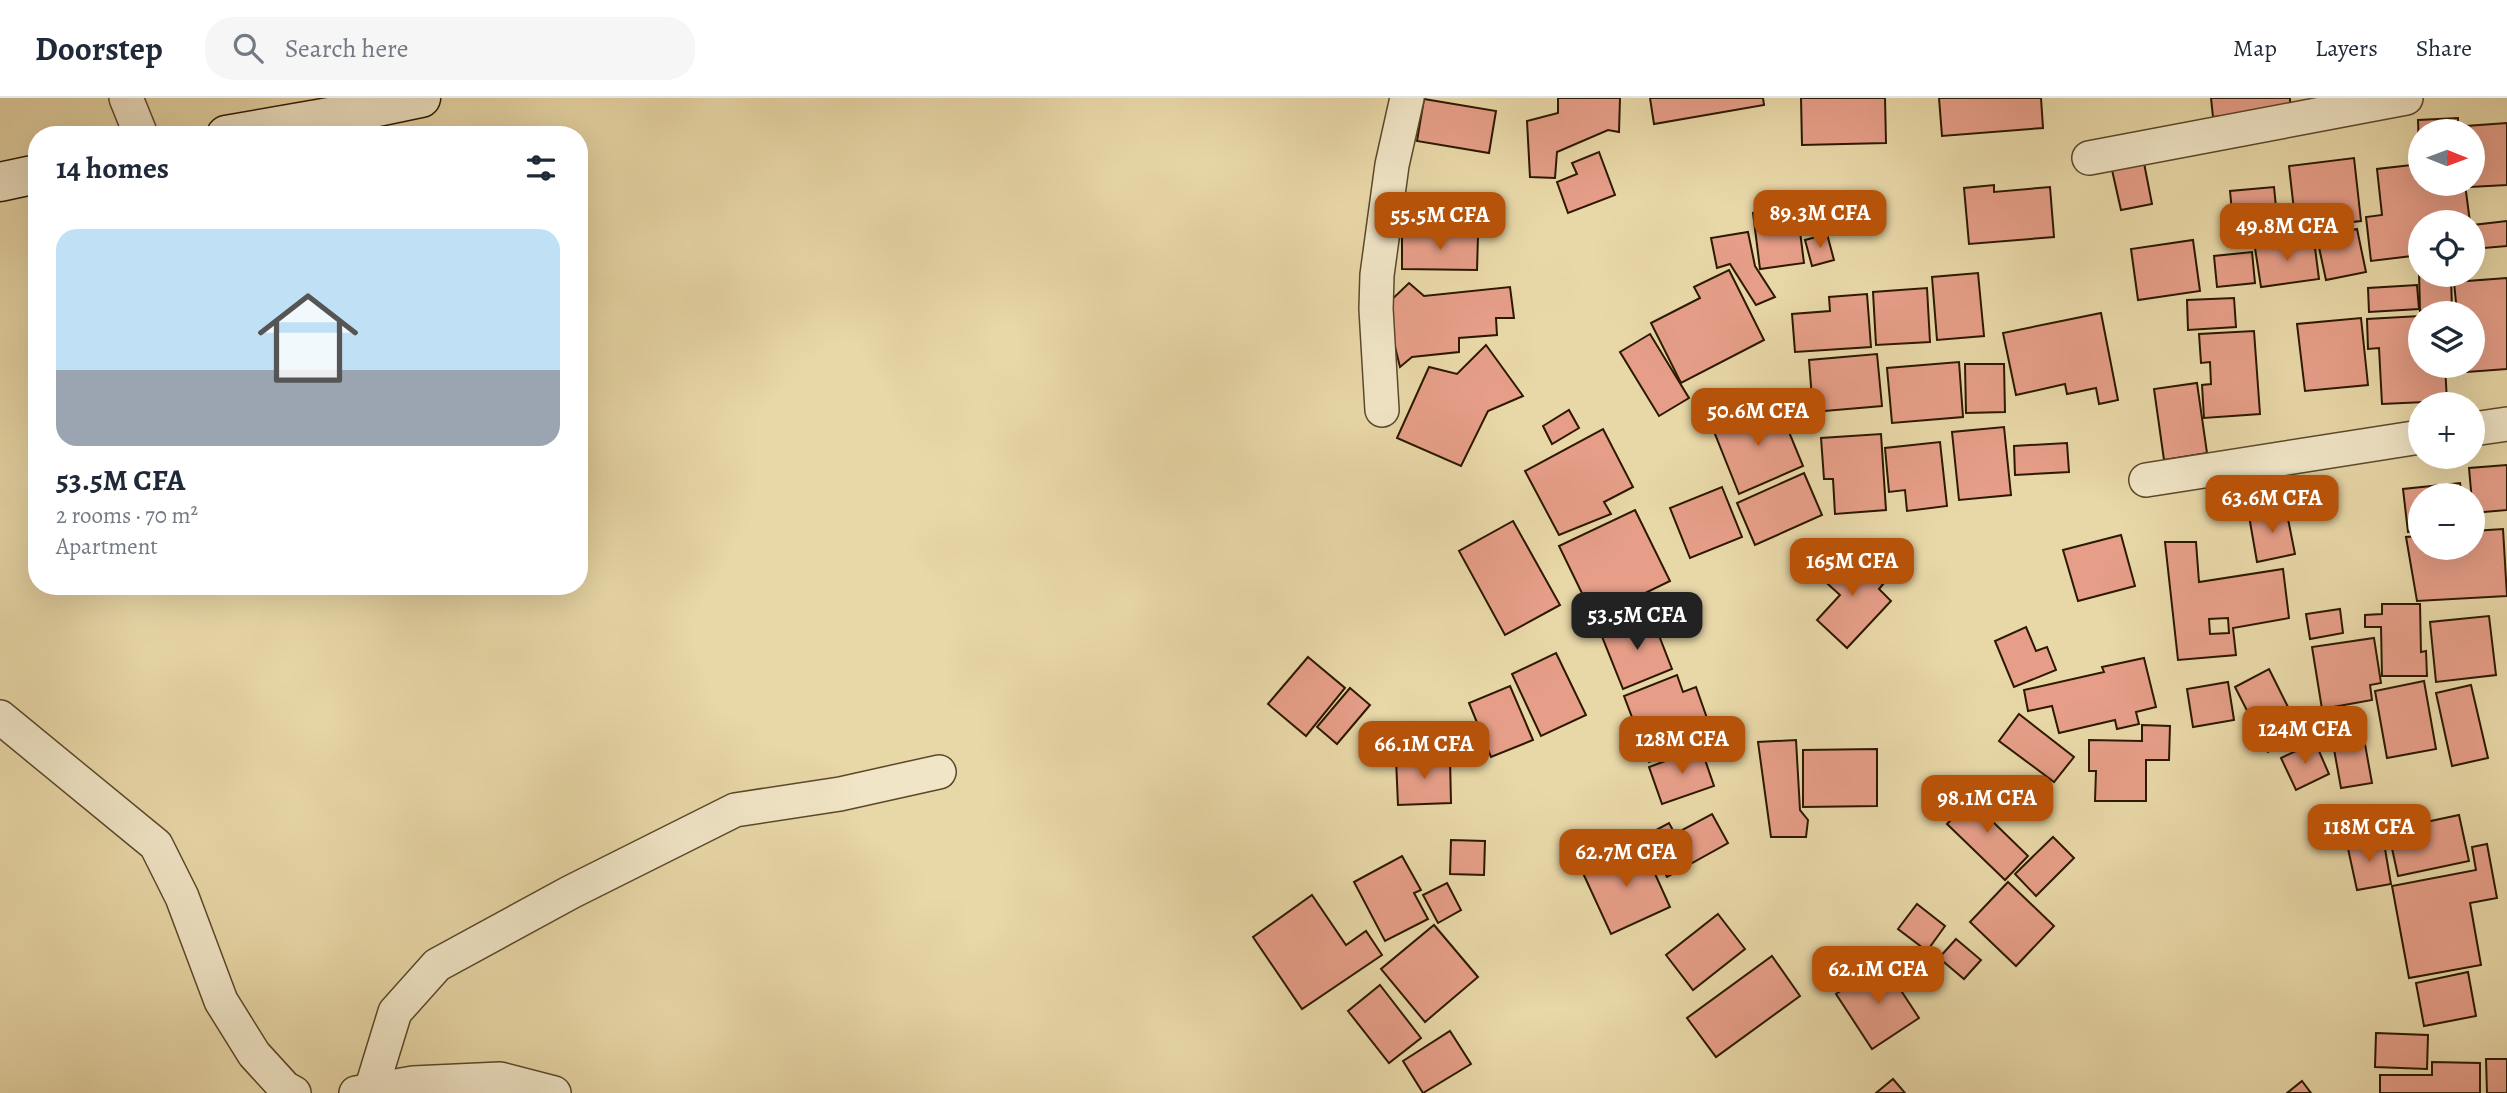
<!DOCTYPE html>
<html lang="en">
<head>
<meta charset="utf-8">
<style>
	:root { --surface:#fff; --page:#f6f6f7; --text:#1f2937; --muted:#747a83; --line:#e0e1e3; --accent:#b45309 }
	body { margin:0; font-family:Alegreya,serif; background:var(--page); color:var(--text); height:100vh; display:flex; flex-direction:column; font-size:26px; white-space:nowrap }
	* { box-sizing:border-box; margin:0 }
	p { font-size:23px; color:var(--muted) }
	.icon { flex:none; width:38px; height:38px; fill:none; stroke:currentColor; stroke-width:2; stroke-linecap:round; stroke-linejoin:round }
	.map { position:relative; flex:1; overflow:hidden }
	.drawer { position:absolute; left:28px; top:28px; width:560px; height:469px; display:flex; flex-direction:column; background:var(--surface); border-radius:28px; box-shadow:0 7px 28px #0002 }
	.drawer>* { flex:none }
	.needle { width:46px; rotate:91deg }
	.controls { position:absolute; left:2408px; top:21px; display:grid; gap:14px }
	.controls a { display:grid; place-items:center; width:77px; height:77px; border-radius:50%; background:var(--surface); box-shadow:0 7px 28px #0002; font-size:35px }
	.price { position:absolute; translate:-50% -60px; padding:0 16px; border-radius:14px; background:var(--accent); color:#fff; font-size:23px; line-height:46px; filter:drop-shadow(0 2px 4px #0008) }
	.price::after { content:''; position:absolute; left:50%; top:42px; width:21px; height:16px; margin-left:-10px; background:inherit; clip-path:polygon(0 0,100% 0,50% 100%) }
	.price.on { background:#222; color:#fff }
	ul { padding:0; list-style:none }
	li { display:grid; align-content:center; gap:14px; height:371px; padding:0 28px }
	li+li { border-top:2px solid var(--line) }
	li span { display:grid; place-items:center; height:217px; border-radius:21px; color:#555 }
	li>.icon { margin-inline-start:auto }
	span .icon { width:126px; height:126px; fill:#fffc; stroke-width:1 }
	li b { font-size:30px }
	h2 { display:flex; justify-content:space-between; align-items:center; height:84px; padding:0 28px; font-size:30px }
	header { display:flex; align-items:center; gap:42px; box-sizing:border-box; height:98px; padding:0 35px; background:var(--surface); border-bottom:2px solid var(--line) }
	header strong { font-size:33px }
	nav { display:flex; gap:38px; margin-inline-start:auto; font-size:24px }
	.search { width:490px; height:63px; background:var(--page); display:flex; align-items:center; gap:18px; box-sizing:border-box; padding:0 24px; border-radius:28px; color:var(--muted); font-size:26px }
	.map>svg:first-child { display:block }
	.building { fill:#e69e88; stroke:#2c1900; stroke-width:2; fill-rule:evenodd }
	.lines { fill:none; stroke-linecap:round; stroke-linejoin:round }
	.minor-casing { stroke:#5b482a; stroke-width:36 }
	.secondary-casing { stroke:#2c1900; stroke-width:41 }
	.minor { stroke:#f0e5c6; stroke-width:33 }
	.secondary { stroke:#f0e5c6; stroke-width:38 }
</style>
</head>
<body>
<header>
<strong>Doorstep</strong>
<div class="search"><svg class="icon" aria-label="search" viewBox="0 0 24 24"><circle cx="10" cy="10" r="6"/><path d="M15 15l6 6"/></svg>Search here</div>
<nav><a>Map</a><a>Layers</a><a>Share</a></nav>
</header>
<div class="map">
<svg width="2507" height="995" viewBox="0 0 2507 995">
	<rect width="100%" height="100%" fill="#e8d7a7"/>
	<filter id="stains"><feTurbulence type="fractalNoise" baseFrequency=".00286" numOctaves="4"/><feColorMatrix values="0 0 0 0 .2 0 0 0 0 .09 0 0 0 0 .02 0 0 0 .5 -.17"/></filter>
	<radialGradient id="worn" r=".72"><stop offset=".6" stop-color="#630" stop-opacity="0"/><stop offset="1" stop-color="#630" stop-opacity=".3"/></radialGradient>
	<g class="building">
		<polygon points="1558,0 1620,0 1619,34 1608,32 1557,54 1555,80 1530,79 1527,23 1558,15"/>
		<polygon points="1650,0 1763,0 1764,7 1654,26"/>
		<polygon points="1801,0 1885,0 1886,45 1802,47"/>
		<polygon points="1939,0 2041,0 2043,30 1942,38"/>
		<polygon points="2211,0 2290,0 2290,11 2213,19"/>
		<polygon points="1424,1 1496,13 1489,55 1417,43"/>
		<polygon points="2458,20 2458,33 2420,33 2419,54 2418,22"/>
		<polygon points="2507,25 2507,87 2470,89 2470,86 2473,86 2473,33 2466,33 2466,28"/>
		<polygon points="1599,54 1615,97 1568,115 1557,84 1577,76 1572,65"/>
		<polygon points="2354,60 2361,123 2296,130 2289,68"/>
		<polygon points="2144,65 2152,106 2121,112 2112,72"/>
		<polygon points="2420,66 2420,86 2465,86 2470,124 2420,124 2420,157 2371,163 2366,119 2382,117 2377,71"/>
		<polygon points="1994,87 1994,94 2050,89 2054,139 1969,146 1964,90"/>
		<polygon points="2274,89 2278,129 2234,134 2230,93"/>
		<polygon points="1797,110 1804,165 1760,171 1753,115"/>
		<polygon points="2507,123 2507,148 2473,151 2473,127"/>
		<polygon points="2357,131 2366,174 2326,182 2317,140"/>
		<polygon points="1748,134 1755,168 1775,199 1756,207 1730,166 1717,170 1711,140"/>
		<polygon points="1402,136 1478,138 1477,172 1402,171"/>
		<polygon points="1827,136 1834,162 1812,168 1805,142"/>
		<polygon points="2193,142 2200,193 2138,202 2131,151"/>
		<polygon points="2314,142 2319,181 2261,189 2255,150"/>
		<polygon points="2252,154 2255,185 2217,189 2214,158"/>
		<polygon points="1729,172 1764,242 1681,285 1651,225 1700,200 1694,189"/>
		<polygon points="2419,174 2420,177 2451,177 2452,212 2420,213"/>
		<polygon points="1978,175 1984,238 1937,242 1932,179"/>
		<polygon points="2507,180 2507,271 2467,274 2467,268 2473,268 2473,215 2457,215 2454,184"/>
		<polygon points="1409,185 1424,198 1510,189 1514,220 1496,220 1497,237 1459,240 1459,254 1412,259 1400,269 1385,208"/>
		<polygon points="2417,187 2419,211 2369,214 2368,190"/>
		<polygon points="1927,190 1930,244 1876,247 1873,194"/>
		<polygon points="1867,196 1871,249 1795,254 1792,216 1830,213 1829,199"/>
		<polygon points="2234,200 2236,229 2188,232 2187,202"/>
		<polygon points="2101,215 2118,302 2099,306 2096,290 2067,296 2065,286 2016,297 2003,235"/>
		<polygon points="2420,218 2420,268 2445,268 2447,303 2382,306 2379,250 2368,251 2367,221"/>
		<polygon points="2361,220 2368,287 2305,293 2297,226"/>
		<polygon points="2254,233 2260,316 2204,320 2202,287 2211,286 2210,264 2201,265 2199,236"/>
		<polygon points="1650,236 1689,300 1659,318 1620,254"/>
		<polygon points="1486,247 1523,298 1488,313 1461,368 1397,340 1429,269 1457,276"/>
		<polygon points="1877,256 1882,308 1813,314 1809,262"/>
		<polygon points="1959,264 1963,319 1892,325 1887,270"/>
		<polygon points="1965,266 2004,266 2005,314 1966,315"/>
		<polygon points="2197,285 2207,355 2164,362 2154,291"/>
		<polygon points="1777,305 1803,368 1739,396 1713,331"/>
		<polygon points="1569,312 1579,330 1552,346 1543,328"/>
		<polygon points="2004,329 2011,397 1959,402 1952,334"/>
		<polygon points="1603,331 1633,389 1604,404 1611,416 1559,437 1525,373"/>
		<polygon points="1881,336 1886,412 1835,416 1833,381 1824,381 1821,340"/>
		<polygon points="1940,344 1947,408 1907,413 1905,392 1889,394 1885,350"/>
		<polygon points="2067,345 2069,374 2015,377 2014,348"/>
		<polygon points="2507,367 2507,412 2473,415 2469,370"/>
		<polygon points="1804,375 1822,417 1755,447 1737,405"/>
		<polygon points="2460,385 2462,397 2420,397 2420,433 2408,434 2403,391"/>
		<polygon points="1722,389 1742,439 1690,460 1670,410"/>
		<polygon points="2286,411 2295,456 2257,464 2249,418"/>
		<polygon points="1635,412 1670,483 1594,520 1559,448"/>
		<polygon points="1513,423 1560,507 1505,537 1459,453"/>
		<polygon points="2503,431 2507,498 2417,503 2406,439 2420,438 2420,450 2473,450 2473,433"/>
		<polygon points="2121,437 2135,488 2078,503 2063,452"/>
		<path d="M2165 444H2196L2199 484 2283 471 2289 520 2233 530 2236 557 2178 562ZM2228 520 2229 535 2210 536 2209 521Z"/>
		<polygon points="1847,450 1884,485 1879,491 1891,503 1847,550 1817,522 1840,497 1820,479"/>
		<polygon points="2382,506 2420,506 2421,554 2426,553 2427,578 2382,578 2381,529 2365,529 2365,517 2382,516"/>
		<polygon points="2340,511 2343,535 2310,541 2306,516"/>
		<polygon points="1651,517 1672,571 1623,591 1601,536"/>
		<polygon points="2489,518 2496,577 2436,584 2430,524"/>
		<polygon points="2026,529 2036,553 2047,549 2056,572 2014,589 1995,543"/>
		<polygon points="2374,540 2381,585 2370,587 2372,602 2322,611 2312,549"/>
		<polygon points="1556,555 1586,617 1541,638 1512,576"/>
		<polygon points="1308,559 1345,590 1306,638 1268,606"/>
		<polygon points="2144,560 2156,609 2136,614 2139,626 2117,631 2115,622 2059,635 2052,608 2028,613 2024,592 2104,574 2102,569"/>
		<polygon points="2269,571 2302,637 2268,654 2235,589"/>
		<polygon points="1677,577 1683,594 1696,589 1708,623 1701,626 1707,642 1649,664 1624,598"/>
		<polygon points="2424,583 2436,651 2387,660 2375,593"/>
		<polygon points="2228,584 2234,622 2193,629 2187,591"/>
		<polygon points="2471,587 2488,660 2452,668 2436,595"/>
		<polygon points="1510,588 1533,642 1491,659 1469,605"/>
		<polygon points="1350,590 1370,607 1337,646 1317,629"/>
		<polygon points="2359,613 2372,685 2341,690 2328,618"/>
		<polygon points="2019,616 2074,659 2054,684 1999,643"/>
		<polygon points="2142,627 2170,628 2169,662 2146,662 2146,703 2095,703 2096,673 2089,673 2089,642 2142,643"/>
		<polygon points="1796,642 1800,712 1808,722 1806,739 1771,739 1758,644"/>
		<polygon points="2315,644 2329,676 2296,692 2281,660"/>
		<polygon points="1701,650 1714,688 1662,706 1649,669"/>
		<polygon points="1877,651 1877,708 1803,709 1803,652"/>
		<polygon points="1450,660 1451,705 1398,707 1396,661"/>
		<polygon points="1980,691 2000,711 1990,721 2028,758 2005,782 1947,726"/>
		<polygon points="1712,716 1728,745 1667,779 1645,738 1669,725 1675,736"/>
		<polygon points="2459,717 2469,763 2398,778 2388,732"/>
		<polygon points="2053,739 2074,760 2036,798 2015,776"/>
		<polygon points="2383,739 2391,786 2357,792 2347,746"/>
		<polygon points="1451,742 1485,743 1484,777 1450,776"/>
		<polygon points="2487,746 2497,800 2470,805 2481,867 2409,880 2392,788 2476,772 2472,749"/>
		<polygon points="1642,747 1670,809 1611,836 1582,773"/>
		<polygon points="1402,758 1421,792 1414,795 1428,821 1385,843 1354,784"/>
		<polygon points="2008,784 2054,828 2016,868 1970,824"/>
		<polygon points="1447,785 1461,812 1438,825 1423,797"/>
		<polygon points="1312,797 1346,847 1366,833 1382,857 1302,911 1253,839"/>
		<polygon points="1917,806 1945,828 1927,853 1898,831"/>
		<polygon points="1718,816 1745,851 1693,892 1666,857"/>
		<polygon points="1434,827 1478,879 1425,924 1381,871"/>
		<polygon points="1956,841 1981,862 1964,881 1939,860"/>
		<polygon points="1772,858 1800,898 1716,959 1687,920"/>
		<polygon points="1883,865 1919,920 1872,951 1836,896"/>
		<polygon points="2468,874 2476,918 2424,928 2416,885"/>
		<polygon points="1380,887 1421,940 1389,965 1348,913"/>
		<polygon points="1450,933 1471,966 1423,995 1403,963"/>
		<polygon points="2376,935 2428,937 2427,971 2375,969"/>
		<polygon points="2486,961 2507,961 2507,995 2487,995"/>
		<polygon points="2432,964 2480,965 2480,995 2380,995 2380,977 2432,977"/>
		<polygon points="1893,981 1905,995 1876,995"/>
		<polygon points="2302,983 2311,995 2287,995"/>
	</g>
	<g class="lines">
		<defs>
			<g id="minor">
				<polyline points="126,0 141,37"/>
				<polyline points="2089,60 2406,0"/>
				<polyline points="1382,312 1376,211 1377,177 1392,67 1407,0"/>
				<polyline points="2473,331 2507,326"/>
				<polyline points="2146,382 2420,339"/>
				<polyline points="0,619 156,747 182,799 221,903 254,956 285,990 294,995"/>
				<polyline points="371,992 395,914 437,867 571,794 735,712 840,696 939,674"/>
				<polyline points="356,995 413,985 500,981 554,995"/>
			</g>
			<g id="secondary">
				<polyline points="226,37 335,18 421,0"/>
				<polyline points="0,84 37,76"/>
			</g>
		</defs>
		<use href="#minor" class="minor-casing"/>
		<use href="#secondary" class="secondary-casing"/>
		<use href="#minor" class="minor"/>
		<use href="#secondary" class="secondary"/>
	</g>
	<rect width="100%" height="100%" filter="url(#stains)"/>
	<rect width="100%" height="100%" fill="url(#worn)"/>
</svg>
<div class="controls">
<a><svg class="needle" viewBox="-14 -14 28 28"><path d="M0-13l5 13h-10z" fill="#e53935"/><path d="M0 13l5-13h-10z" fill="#747a83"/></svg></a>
<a><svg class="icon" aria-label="locate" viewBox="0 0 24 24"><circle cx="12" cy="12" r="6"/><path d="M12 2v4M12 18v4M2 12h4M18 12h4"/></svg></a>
<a><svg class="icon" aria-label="layers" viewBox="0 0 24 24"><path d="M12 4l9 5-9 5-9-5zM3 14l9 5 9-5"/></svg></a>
<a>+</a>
<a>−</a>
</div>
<b class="price" style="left:1820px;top:152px">89.3M CFA</b>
<b class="price" style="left:1440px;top:154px">55.5M CFA</b>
<b class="price" style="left:2287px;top:165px">49.8M CFA</b>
<b class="price" style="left:1758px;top:350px">50.6M CFA</b>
<b class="price" style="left:2272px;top:437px">63.6M CFA</b>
<b class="price" style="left:1852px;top:500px">165M CFA</b>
<b class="price on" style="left:1637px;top:554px">53.5M CFA</b>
<b class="price" style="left:2305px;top:668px">124M CFA</b>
<b class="price" style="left:1682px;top:678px">128M CFA</b>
<b class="price" style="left:1424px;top:683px">66.1M CFA</b>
<b class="price" style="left:1987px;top:737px">98.1M CFA</b>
<b class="price" style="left:2369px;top:766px">118M CFA</b>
<b class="price" style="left:1626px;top:791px">62.7M CFA</b>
<b class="price" style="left:1878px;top:908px">62.1M CFA</b>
<section class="drawer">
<h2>14 homes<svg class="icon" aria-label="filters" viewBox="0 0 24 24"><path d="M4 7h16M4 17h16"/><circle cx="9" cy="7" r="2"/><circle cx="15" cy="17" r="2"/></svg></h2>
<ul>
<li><span style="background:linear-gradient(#bfe0f5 65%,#9aa5b1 0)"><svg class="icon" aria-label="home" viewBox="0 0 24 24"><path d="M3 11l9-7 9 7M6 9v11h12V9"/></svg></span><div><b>53.5M CFA</b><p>2 rooms · 70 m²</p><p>Apartment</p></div></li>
</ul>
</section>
</div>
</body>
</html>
